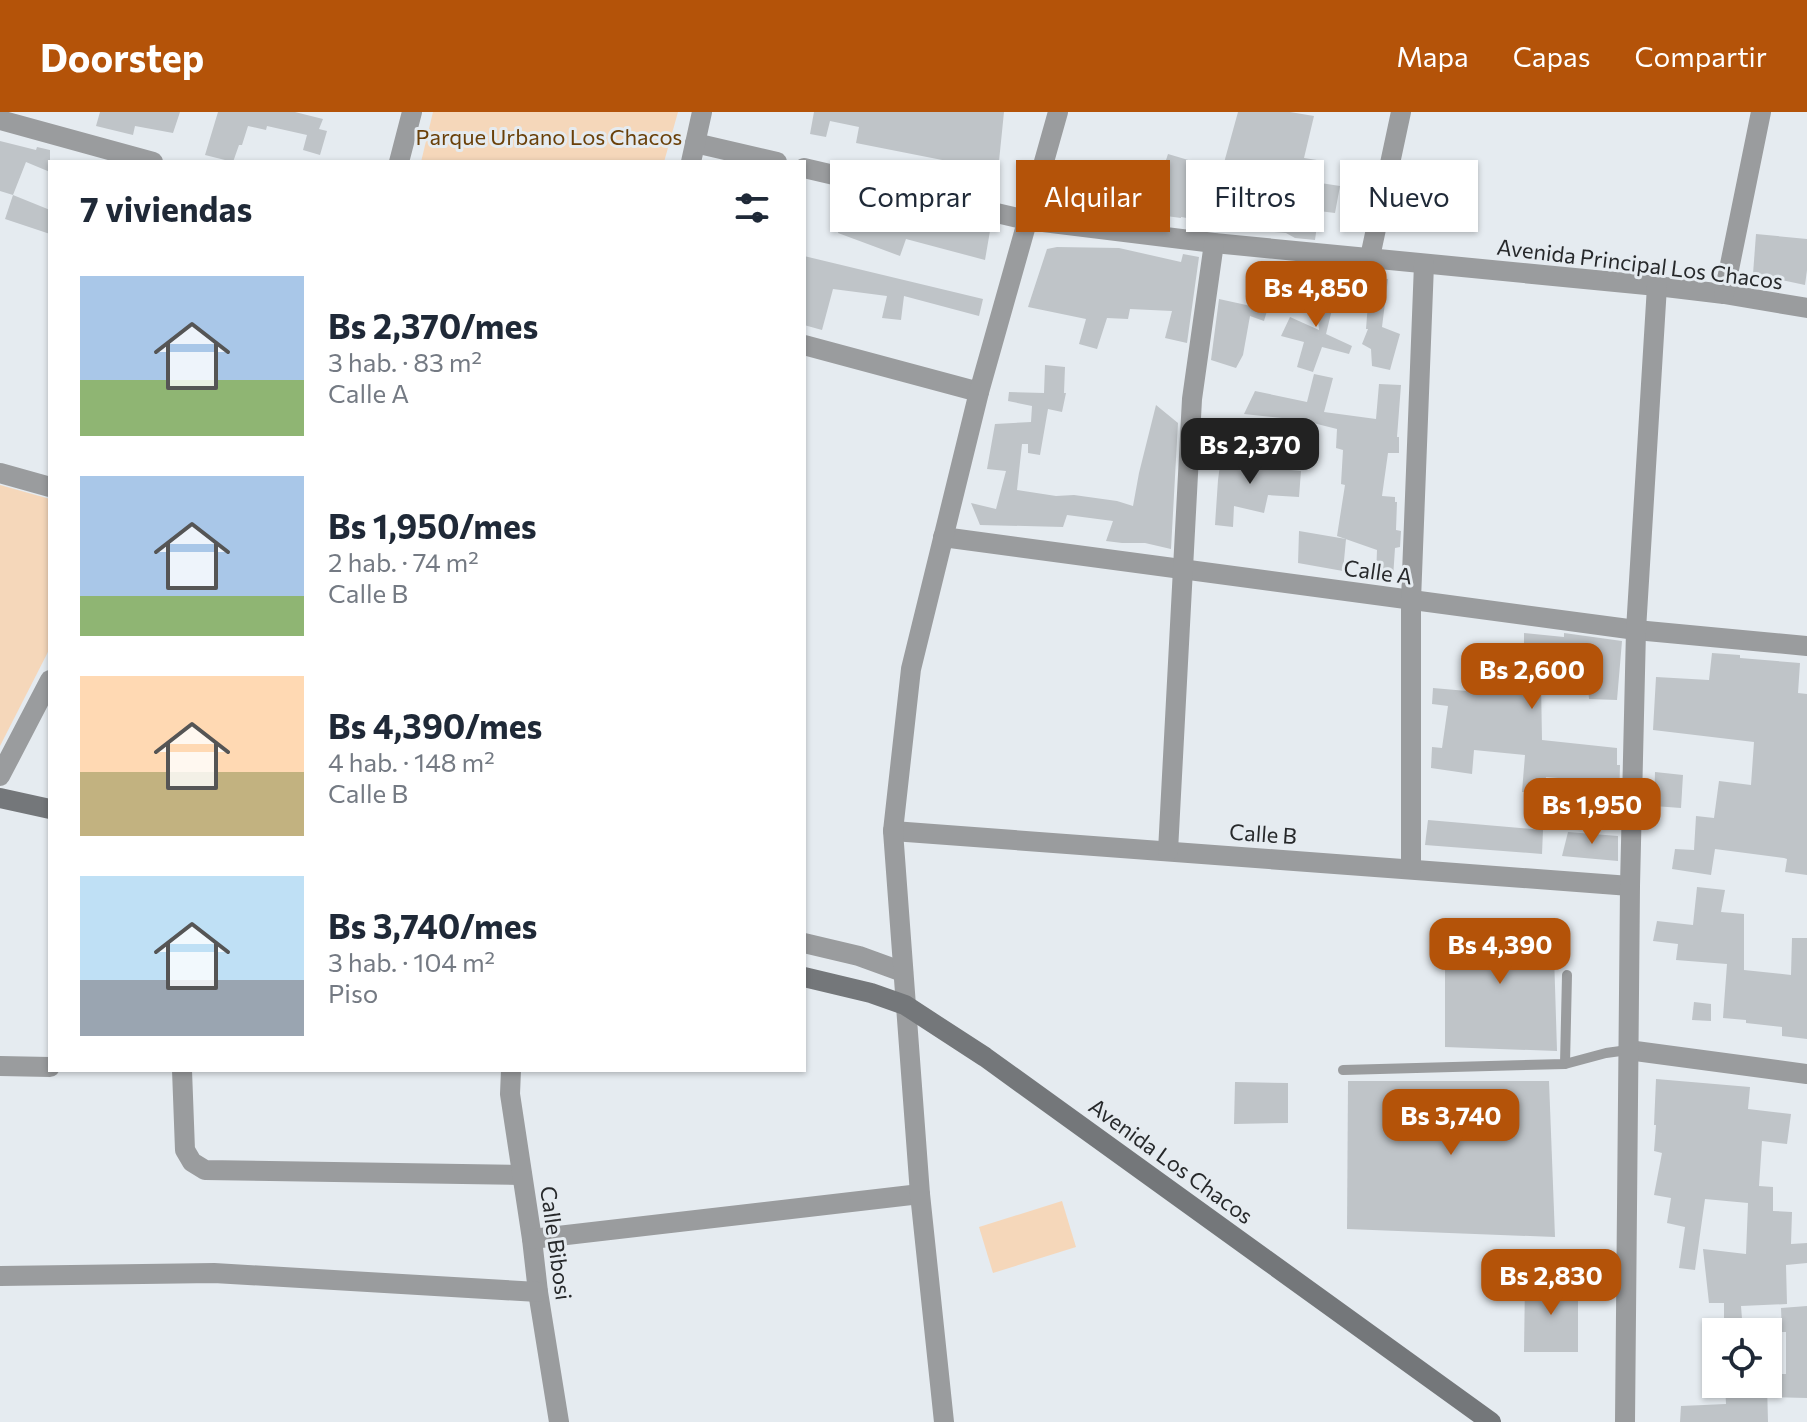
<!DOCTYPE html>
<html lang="es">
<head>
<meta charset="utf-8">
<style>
	:root { --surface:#fff; --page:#f2f2f3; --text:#1f2937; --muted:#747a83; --accent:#b45309 }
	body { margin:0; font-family:Commissioner,sans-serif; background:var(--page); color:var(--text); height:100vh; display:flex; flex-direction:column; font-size:30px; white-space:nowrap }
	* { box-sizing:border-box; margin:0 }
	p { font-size:26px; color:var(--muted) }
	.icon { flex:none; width:44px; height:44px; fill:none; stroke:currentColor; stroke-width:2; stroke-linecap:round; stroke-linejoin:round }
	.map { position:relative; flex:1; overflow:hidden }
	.sheet { position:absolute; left:48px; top:48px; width:758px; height:912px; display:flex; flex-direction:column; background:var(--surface); border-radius:0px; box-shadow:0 2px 6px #0004 }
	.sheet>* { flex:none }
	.banner { position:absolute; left:830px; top:48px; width:760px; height:72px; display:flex; gap:16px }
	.tools { position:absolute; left:1702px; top:1206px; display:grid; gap:16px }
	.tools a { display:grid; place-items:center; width:80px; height:80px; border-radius:0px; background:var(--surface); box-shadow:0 2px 6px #0004; font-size:40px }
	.price { position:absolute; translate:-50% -68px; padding:0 18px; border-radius:16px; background:var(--accent); color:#fff; font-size:26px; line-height:52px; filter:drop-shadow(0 2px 4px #0008) }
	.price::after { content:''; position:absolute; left:50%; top:48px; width:24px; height:18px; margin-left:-12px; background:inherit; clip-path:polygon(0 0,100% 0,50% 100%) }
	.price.current { background:#222; color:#fff }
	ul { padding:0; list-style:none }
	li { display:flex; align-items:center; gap:24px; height:200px; padding:0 32px }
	li span { display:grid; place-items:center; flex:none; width:224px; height:160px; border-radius:0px; color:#555 }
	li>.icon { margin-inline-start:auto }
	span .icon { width:96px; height:96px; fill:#fffc; stroke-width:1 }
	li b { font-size:34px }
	h2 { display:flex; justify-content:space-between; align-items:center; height:96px; padding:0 32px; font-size:34px }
	.tag { padding:0 28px; border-radius:0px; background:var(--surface); box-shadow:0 2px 6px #0004; font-size:28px; line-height:72px }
	.tag.current { background:var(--accent); color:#fff }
	header { display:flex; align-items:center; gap:48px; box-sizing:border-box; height:112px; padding:0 40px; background:var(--accent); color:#fff }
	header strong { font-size:38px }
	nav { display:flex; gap:44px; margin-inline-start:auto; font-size:28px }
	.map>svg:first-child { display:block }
	.green { fill:#f5d7ba }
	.building { fill:#bfc4c8 }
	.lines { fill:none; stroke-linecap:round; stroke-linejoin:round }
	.lane { stroke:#9a9c9e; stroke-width:10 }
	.street { stroke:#9a9c9e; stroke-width:20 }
	.secondary { stroke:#74777a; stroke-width:20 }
	.labels { text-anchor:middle; stroke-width:6; stroke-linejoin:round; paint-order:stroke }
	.park-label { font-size:22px; fill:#6a4009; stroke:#e5ebf0 }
	.street-label { font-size:22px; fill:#27292b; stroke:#e5ebf0 }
</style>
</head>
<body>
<header>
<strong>Doorstep</strong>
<nav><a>Mapa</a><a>Capas</a><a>Compartir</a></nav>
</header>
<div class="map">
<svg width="1807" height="1310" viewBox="0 0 1807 1310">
	<rect width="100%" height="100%" fill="#e5ebf0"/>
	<g class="green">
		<polygon points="433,0 678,0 664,50 421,50"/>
		<polygon points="0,373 50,387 50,536 0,634"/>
		<polygon points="1062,1089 1076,1135 993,1161 979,1115"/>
	</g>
	<g class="building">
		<polygon points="100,0 180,0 173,21 135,14 133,23 96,14"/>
		<polygon points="218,0 295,0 323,7 319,17 327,19 320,43 303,38 307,23 267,14 266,18 248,14 242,33 239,33 233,50 205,43"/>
		<polygon points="814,0 1004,0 998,59 856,31 859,15 830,9 826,25 810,22"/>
		<polygon points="1238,0 1290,0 1314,4 1304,46 1317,48 1314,70 1340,74 1335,101 1319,99 1315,128 1295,126 1286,121 1274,120 1274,117 1217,111 1181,105 1181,106 1144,101 1162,60 1168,42 1222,58"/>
		<polygon points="0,29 36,38 37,35 50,38 50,60 26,50 13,83 0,79"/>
		<polygon points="1095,65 1114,68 1105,96 1087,95"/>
		<polygon points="13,83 50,98 50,122 5,107"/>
		<polygon points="861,84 888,89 885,98 943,110 944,102 987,112 987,118 990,119 985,148 906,127 900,144 838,121 845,86 859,91"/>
		<polygon points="1756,122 1807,127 1807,158 1805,173 1753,162"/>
		<polygon points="1057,135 1119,136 1181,150 1183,142 1199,145 1187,231 1165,226 1172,199 1130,197 1128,207 1107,206 1097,237 1079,232 1086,207 1028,195 1047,137"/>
		<polygon points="804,144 983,187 979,204 904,184 901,208 882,206 887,184 833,177 822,218 804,213"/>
		<polygon points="1314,163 1337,177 1326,222 1352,234 1349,242 1322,235 1313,260 1297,255 1304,230 1281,224 1290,205 1319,218"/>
		<polygon points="1370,165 1388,167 1382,215 1400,222 1390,258 1372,254 1371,237 1362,232 1368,217 1366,217"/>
		<polygon points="1254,183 1269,192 1264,209 1250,204 1243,243 1236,256 1211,248 1219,187 1251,194 1250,200"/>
		<polygon points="1045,253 1065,255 1064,281 1066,281 1062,300 1048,297 1040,343 1028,341 1028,332 1022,332 1017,378 1056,384 1074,383 1117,389 1133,394 1139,361 1156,293 1178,311 1171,437 1145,431 1122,431 1106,429 1113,409 1067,403 1063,415 980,413 971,391 996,397 1006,359 987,357 995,312 1031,310 1032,294 1008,289 1009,280 1044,281"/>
		<polygon points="1314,262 1333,266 1324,300 1376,307 1379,272 1401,273 1397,325 1399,325 1399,341 1388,341 1382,384 1395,385 1395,390 1397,390 1396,418 1401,419 1400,435 1395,436 1393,466 1376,465 1377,438 1337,424 1345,373 1341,372 1343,338 1336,336 1337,317 1301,308 1244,302 1255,279 1307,290"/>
		<polygon points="1223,331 1237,335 1239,351 1258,355 1301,359 1299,385 1268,383 1264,401 1234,394 1233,415 1215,413 1218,368"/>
		<polygon points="1299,419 1346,427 1343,459 1298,451"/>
		<polygon points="1524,521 1564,525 1564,521 1622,529 1617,588 1589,587 1588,577 1541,571 1542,628 1617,636 1617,653 1620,653 1619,686 1578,682 1582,668 1546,665 1545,681 1522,680 1525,643 1474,638 1472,662 1431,656 1432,635 1442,636 1448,594 1432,592 1433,576 1467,579 1469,541 1508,544 1509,532 1524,534"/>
		<polygon points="1712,541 1740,543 1740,546 1800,551 1798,581 1807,582 1807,763 1785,760 1787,747 1784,746 1715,737 1711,763 1672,757 1675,737 1694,738 1696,704 1714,706 1719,669 1751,673 1754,630 1653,618 1656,565 1709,568"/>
		<polygon points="1655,660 1683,663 1681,696 1654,694"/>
		<polygon points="1428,708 1543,718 1542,742 1425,733"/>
		<polygon points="1568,720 1618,724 1618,749 1562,744"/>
		<polygon points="1697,775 1725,778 1721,800 1744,802 1744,858 1791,863 1792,826 1807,826 1807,927 1782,924 1782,915 1746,911 1746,908 1723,906 1727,852 1676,848 1678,832 1653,829 1657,809 1693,813"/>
		<polygon points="1445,810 1553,811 1557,939 1445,935"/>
		<polygon points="1694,890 1711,892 1711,909 1692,908"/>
		<polygon points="1656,967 1750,975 1748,997 1791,1002 1787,1032 1762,1029 1759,1074 1773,1075 1773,1099 1792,1100 1791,1132 1807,1131 1807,1151 1786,1153 1787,1192 1741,1194 1743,1220 1724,1220 1724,1191 1709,1191 1703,1137 1746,1142 1748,1091 1705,1087 1695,1158 1679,1156 1685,1115 1667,1111 1671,1086 1654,1083 1662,1041 1654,1039 1656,1013 1654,1013"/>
		<polygon points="1348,969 1549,969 1555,1125 1347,1117"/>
		<polygon points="1235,970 1288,971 1288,1011 1234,1012"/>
		<polygon points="1525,1168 1578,1170 1578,1240 1524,1240"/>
		<polygon points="1807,1194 1807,1286 1768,1285 1768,1262 1786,1262 1786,1220 1782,1220 1781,1196"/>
		<polygon points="1725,1272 1767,1272 1768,1310 1680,1310 1681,1294 1726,1292"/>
	</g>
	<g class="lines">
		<g class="lane">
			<polyline points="1565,952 1567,863"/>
			<polyline points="1343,958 1565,952 1606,941 1628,938"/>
		</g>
		<g class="street">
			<polyline points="0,8 153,50"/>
			<polyline points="695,31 777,50"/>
			<polyline points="399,50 412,0"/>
			<polyline points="691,50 702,0"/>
			<polyline points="804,56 1027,108 1214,131 1657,174 1724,182 1807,196"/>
			<polyline points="1370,145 1401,0"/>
			<polyline points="1724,182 1761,0"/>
			<polyline points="804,233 979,280"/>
			<polyline points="0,361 50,375"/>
			<polyline points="943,425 1636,518 1807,534"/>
			<polyline points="0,664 50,568"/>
			<polyline points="893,719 1630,774"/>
			<polyline points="1168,739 1192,287 1214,131"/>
			<polyline points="1411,757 1411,488 1424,152"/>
			<polyline points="804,831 859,844 903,860"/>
			<polyline points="1628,938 1807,962"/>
			<polyline points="0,954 50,955"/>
			<polyline points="182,958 185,1038 192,1050 205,1058 522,1063"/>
			<polyline points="511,958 510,982 532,1127 538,1180 559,1310"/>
			<polyline points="532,1127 920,1082"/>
			<polyline points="0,1164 214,1161 538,1180"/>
			<polyline points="944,1310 920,1082 893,719 911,557 979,280 1058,0"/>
			<polyline points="1625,1310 1630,774 1636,518 1657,174"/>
		</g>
		<g class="secondary">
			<polyline points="0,686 50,697"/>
			<polyline points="804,865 871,881 905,893 985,945 1491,1310"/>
		</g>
	</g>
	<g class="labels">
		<g class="park-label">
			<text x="549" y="33">Parque Urbano Los Chacos</text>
		</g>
		<g class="street-label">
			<text transform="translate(1640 152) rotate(7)" y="8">Avenida Principal Los Chacos</text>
			<text transform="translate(1378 460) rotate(8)" y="8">Calle A</text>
			<text transform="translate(1263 722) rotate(4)" y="8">Calle B</text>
			<text transform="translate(1171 1049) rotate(36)" y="8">Avenida Los Chacos</text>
			<text transform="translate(556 1131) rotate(82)" y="8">Calle Bibosi</text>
		</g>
	</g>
</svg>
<div class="tools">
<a><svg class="icon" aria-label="locate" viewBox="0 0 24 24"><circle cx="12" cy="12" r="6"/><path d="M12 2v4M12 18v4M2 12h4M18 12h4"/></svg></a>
</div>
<b class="price" style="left:1316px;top:217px">Bs 4,850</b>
<b class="price current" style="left:1250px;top:374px">Bs 2,370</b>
<b class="price" style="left:1532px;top:599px">Bs 2,600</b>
<b class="price" style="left:1592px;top:734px">Bs 1,950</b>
<b class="price" style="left:1500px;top:874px">Bs 4,390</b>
<b class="price" style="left:1451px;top:1045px">Bs 3,740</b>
<b class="price" style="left:1551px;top:1205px">Bs 2,830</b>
<div class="banner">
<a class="tag">Comprar</a>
<a class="tag current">Alquilar</a>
<a class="tag">Filtros</a>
<a class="tag">Nuevo</a>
</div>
<section class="sheet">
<h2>7 viviendas<svg class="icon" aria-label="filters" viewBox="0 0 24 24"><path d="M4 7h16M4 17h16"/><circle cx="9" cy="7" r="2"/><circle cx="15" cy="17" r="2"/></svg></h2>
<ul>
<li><span style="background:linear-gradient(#a9c7e8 65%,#8fb573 0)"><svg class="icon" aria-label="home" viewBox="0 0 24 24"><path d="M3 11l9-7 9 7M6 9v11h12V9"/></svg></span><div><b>Bs 2,370/mes</b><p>3 hab. · 83 m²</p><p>Calle A</p></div></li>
<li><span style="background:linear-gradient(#a9c7e8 75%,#8fb573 0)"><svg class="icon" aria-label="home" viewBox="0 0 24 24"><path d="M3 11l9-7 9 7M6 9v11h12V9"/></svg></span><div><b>Bs 1,950/mes</b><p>2 hab. · 74 m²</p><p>Calle B</p></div></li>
<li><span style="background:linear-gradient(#ffd9b3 60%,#c2b280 0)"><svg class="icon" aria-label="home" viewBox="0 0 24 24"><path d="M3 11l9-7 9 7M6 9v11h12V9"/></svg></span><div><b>Bs 4,390/mes</b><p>4 hab. · 148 m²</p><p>Calle B</p></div></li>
<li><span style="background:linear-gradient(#bfe0f5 65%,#9aa5b1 0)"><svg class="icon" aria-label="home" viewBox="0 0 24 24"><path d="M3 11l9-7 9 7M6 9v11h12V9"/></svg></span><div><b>Bs 3,740/mes</b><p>3 hab. · 104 m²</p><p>Piso</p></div></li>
</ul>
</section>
</div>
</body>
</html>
